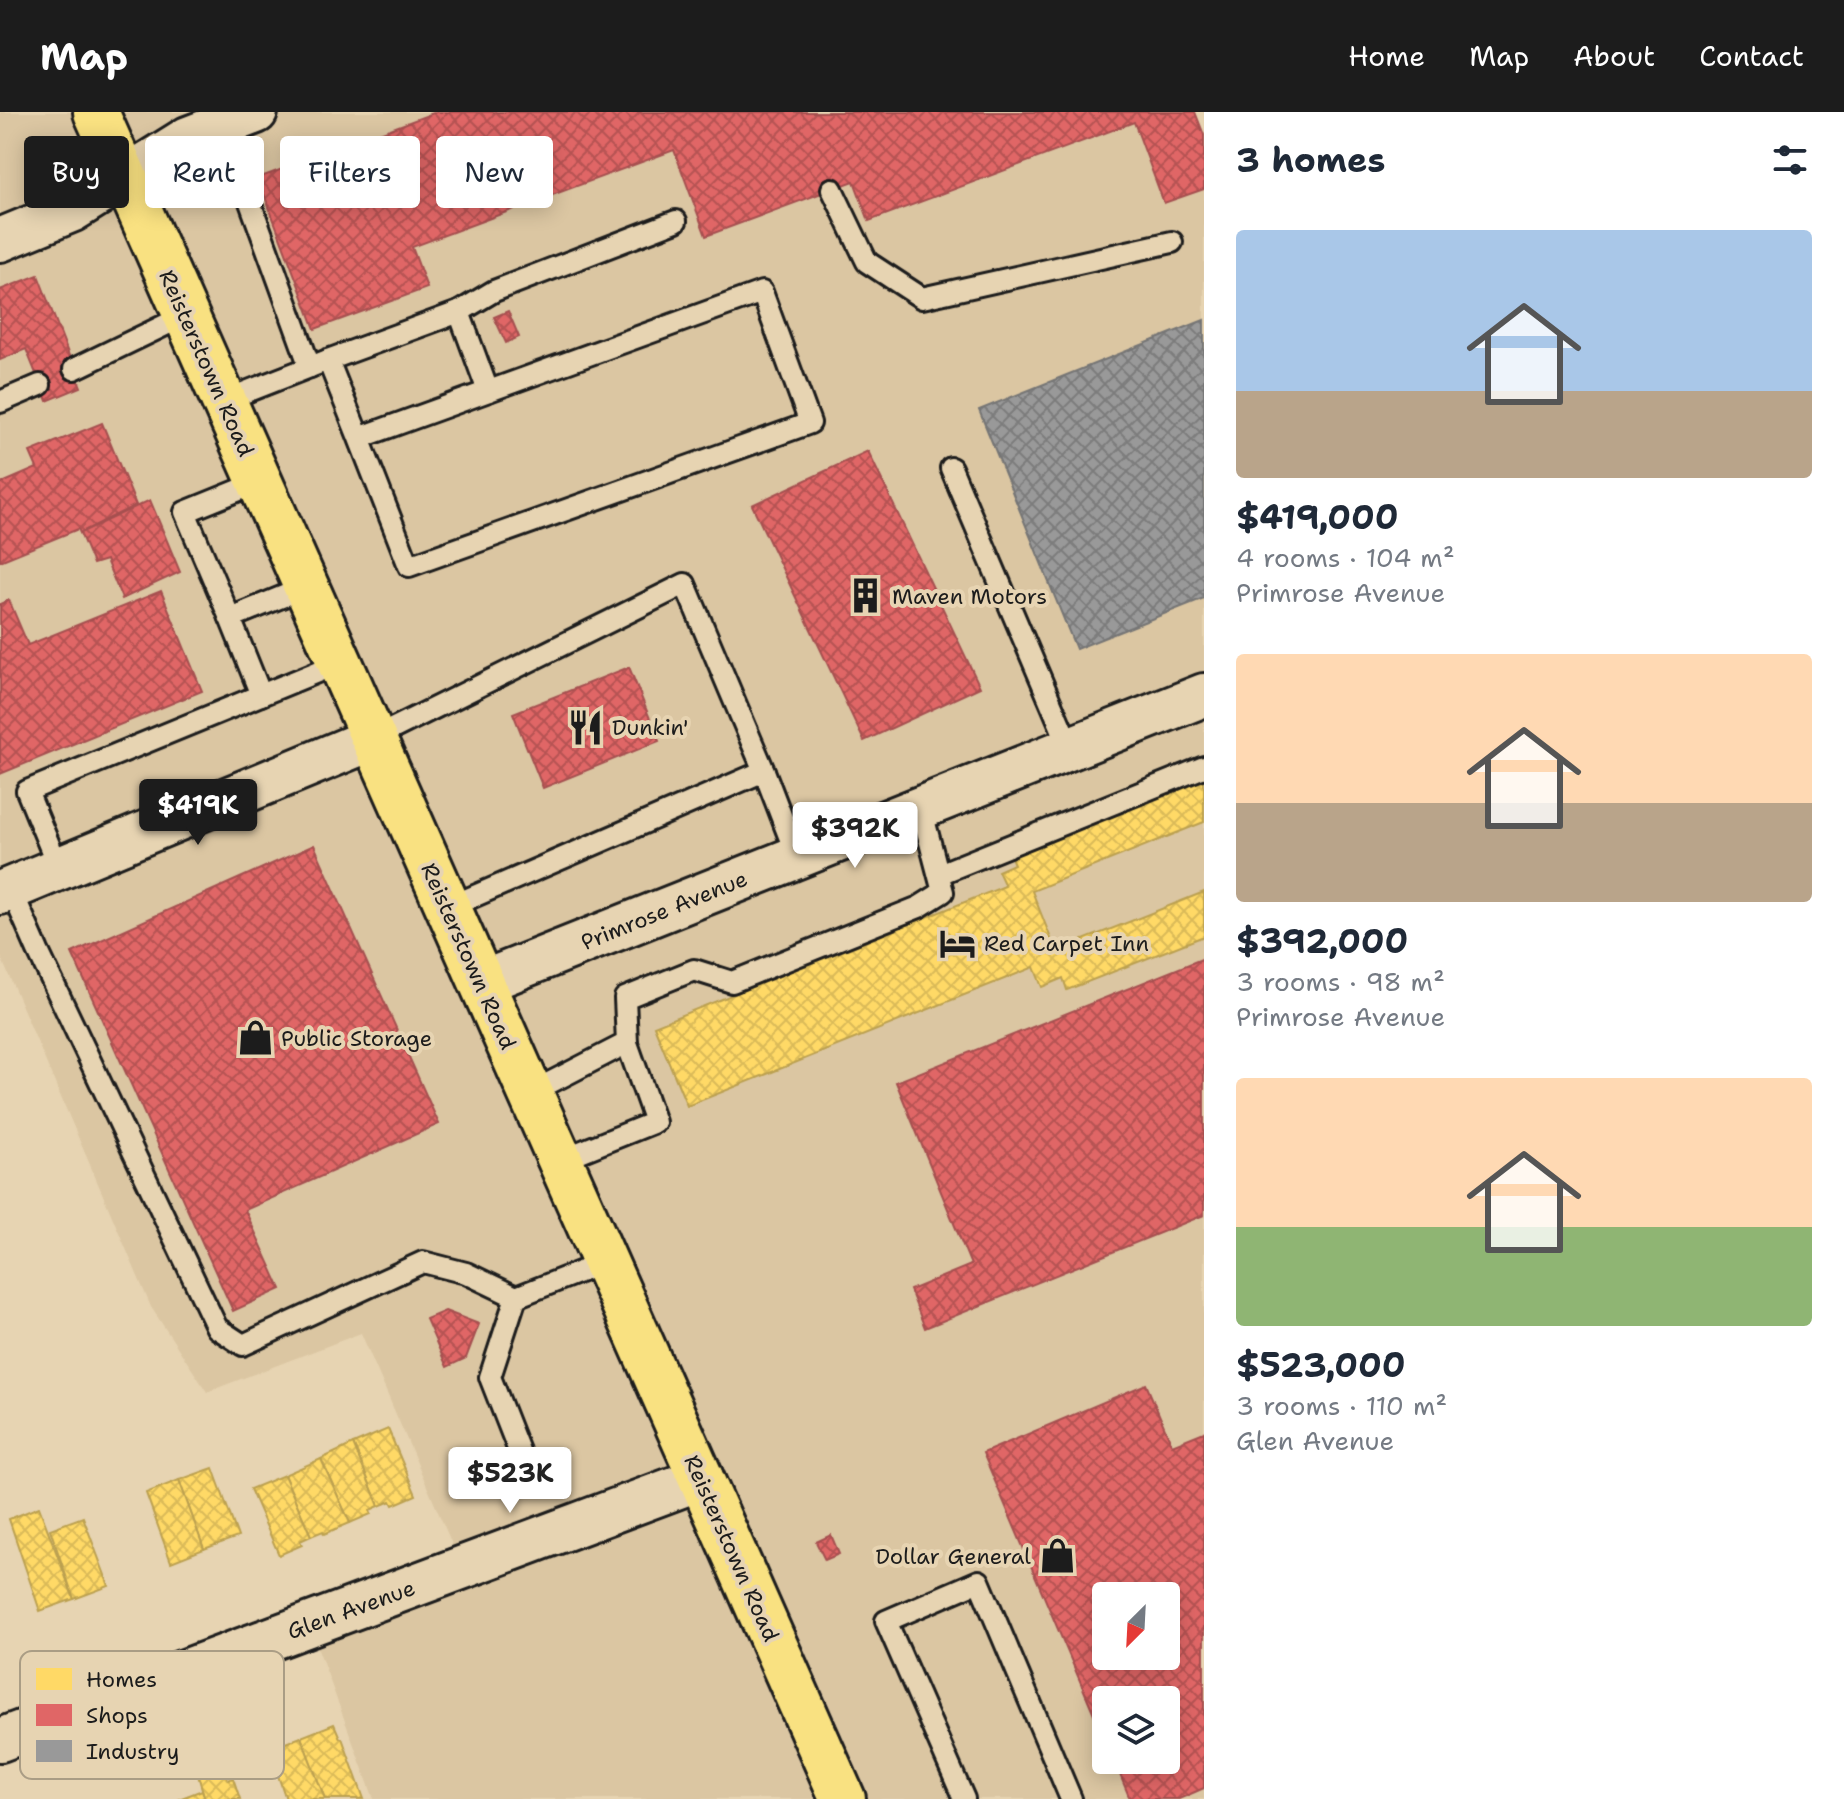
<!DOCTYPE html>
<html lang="en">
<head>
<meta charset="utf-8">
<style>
	:root { --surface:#fff; --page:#f2f2f3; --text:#1f2937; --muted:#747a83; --accent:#1c1c1c }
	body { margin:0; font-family:"Shantell Sans",sans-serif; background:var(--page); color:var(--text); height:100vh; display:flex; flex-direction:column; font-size:30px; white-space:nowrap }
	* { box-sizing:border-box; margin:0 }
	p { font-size:26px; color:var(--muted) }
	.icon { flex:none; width:44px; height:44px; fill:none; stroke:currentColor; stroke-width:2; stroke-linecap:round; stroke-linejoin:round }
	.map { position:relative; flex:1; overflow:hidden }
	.panel { display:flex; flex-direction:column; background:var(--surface); width:640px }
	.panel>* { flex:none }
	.top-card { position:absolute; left:24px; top:24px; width:760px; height:72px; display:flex; gap:16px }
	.needle { width:52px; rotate:204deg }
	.buttons { position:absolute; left:1092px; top:1470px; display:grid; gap:16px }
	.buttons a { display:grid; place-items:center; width:88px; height:88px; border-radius:8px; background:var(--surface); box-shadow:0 4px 20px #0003; font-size:40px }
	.price { position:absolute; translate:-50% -68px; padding:0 18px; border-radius:8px; background:#fff; color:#222; font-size:26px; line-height:52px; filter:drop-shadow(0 2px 4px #0008) }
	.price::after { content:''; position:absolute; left:50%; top:48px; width:24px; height:18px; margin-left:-12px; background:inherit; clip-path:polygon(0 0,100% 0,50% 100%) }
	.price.active { background:var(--accent); color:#fff }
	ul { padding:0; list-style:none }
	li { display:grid; align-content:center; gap:16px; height:424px; padding:0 32px }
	li span { display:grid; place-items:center; height:248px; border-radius:8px; color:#555 }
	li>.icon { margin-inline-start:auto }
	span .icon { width:144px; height:144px; fill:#fffc; stroke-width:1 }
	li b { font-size:34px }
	h2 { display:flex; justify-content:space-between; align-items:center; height:96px; padding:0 32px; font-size:34px }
	.chip { padding:0 28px; border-radius:8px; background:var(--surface); box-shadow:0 4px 20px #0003; font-size:28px; line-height:72px }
	.chip.active { background:var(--accent); color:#fff }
	header { display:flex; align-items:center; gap:48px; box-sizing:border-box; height:112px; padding:0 40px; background:var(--accent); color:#fff }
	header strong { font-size:38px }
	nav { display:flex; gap:44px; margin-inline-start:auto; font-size:28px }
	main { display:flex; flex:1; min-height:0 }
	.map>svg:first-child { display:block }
	.built { fill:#dbc6a2; fill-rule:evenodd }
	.homes { fill:url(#homes-cross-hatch); stroke:#bba050; stroke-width:2 }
	.shops { fill:url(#shops-cross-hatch); stroke:#a55050; stroke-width:2; fill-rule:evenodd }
	.industry { fill:url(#industry-cross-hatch); stroke:#747474; stroke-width:2 }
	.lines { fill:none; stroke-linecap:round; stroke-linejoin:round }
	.service-casing { stroke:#1c1c1c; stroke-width:26 }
	.minor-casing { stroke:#1c1c1c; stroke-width:48 }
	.primary-casing { stroke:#1c1c1c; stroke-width:50 }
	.service { stroke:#e7d4b2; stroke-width:20 }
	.minor { stroke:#e7d4b2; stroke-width:42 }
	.primary { stroke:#f9e181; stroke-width:44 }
	.labels { text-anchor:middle; stroke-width:8; stroke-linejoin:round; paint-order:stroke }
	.street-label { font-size:22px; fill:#1c1c1c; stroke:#e7d4b2 }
	.poi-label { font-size:22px; fill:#1c1c1c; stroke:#e7d4b2; text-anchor:start }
	.key { fill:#e7d4b2; stroke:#aa9d85; stroke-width:2 }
	.key-label { font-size:22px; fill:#1c1c1c }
</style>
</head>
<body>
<header>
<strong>Map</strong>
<nav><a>Home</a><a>Map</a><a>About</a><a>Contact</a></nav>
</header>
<main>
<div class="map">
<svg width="1204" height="1687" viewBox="0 0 1204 1687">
	<defs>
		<pattern id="homes-cross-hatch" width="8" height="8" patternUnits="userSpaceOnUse" patternTransform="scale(2)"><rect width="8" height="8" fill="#ffd966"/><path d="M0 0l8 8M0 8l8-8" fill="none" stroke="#daba58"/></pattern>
		<pattern id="shops-cross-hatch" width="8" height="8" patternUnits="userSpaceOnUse" patternTransform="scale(2)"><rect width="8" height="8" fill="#e06666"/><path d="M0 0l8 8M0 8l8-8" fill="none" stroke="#b55353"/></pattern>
		<pattern id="industry-cross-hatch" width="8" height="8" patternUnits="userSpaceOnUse" patternTransform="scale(2)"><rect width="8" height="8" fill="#999"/><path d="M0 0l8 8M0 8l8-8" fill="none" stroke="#7c7c7c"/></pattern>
	</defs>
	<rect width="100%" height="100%" fill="#e7d4b2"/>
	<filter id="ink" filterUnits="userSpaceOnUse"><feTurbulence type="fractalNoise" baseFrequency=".0125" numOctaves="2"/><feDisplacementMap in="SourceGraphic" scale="16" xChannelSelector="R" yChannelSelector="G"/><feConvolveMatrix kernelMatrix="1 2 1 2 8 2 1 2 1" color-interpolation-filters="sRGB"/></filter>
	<g filter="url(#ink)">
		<path class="built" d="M0 0H1196L1204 22V1687H374L308 1510 461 1453 361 1221 207 1280 151 1195 0 843ZM1106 1484H1166V1544H1106ZM1106 1588H1166V1648H1106Z"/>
		<g class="homes">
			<polygon points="1204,666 1204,710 1032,779 1056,839 1204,780 1204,824 1067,878 1063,866 1042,875 1034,855 687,994 654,914 1005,774 998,759 1014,752 1010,743"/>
			<polygon points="388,1317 416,1383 393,1393 391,1389 379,1394 353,1332"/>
			<polygon points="353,1332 379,1394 370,1398 371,1402 350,1411 321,1347"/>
			<polygon points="321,1347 350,1411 324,1422 323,1419 311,1424 284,1363"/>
			<polygon points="213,1356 238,1425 204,1437 179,1368"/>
			<polygon points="284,1363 311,1424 300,1429 302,1433 279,1443 250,1377"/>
			<polygon points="179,1368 204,1437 171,1450 146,1381"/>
			<polygon points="39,1395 74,1487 40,1499 9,1407"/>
			<polygon points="83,1405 109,1474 74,1487 50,1417"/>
			<polygon points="334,1612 340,1626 342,1626 364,1687 325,1687 301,1625"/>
			<polygon points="301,1625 325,1687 286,1687 269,1637"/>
			<polygon points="223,1654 228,1668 233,1666 240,1687 205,1687 198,1663"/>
			<polygon points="202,1678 205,1687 179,1687"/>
		</g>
		<g class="shops">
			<polygon points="436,0 1195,0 1204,23 1204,77 1164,91 1134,10 869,109 854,69 706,124 674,38 412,135 427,176 315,217 258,66"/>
			<polygon points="38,163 81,275 47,289 26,237 0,248 0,178"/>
			<polygon points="508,199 519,225 506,231 494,205"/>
			<polygon points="102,311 136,393 80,421 78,417 0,449 0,372 37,356 30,340"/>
			<polygon points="868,339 980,575 864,629 752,393"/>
			<polygon points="150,388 180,460 122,487 106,448 93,452 80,421"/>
			<polygon points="161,479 202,579 0,662 0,492 9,488 28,533"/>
			<polygon points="629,555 659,629 543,676 513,601"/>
			<polygon points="314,733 439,1012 245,1098 281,1177 233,1199 72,841"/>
			<polygon points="1204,846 1204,1103 925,1216 910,1178 971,1153 896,970"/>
			<polygon points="445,1199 479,1212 466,1246 447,1255 426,1207"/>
			<path d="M1146 1272 1172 1333 1204 1320V1676L1179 1687H1130L1114 1648H1166V1588H1106V1630L983 1341ZM1106 1484H1166V1544H1106Z"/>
			<polygon points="831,1423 839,1442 825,1448 816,1430"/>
		</g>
		<polygon class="industry" points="1204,208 1204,486 1076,537 979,298"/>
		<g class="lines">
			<defs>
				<g id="service">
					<polyline points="832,77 867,150 922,186 1172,130"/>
					<polyline points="250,90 310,255"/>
					<polyline points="459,200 494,179 676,109"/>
					<polyline points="328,248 459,200 488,279"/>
					<polyline points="74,257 186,203"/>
					<polyline points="223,289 328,248 359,326 762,180 810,311 409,454 359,326"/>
					<polyline points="0,290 40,273"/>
					<polyline points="951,356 1070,636"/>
					<polyline points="230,506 185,400 259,370"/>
					<polyline points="261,583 230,506 306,475"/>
					<polyline points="372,627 685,472 764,659 797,745"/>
					<polyline points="59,757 27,679 339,551"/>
					<polyline points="939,762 1204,655"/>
					<polyline points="11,777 38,839 217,1216 243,1233 423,1150 466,1161 516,1185 605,1150"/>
					<polyline points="447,796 764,659"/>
					<polyline points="530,981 627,931 625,886 694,858 732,870 919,795 943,780 921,696"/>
					<polyline points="560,1048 655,1010 627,931"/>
					<polyline points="516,1185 490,1265 519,1339"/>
					<polyline points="964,1687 886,1509 979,1469 1071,1687"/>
				</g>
				<g id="minor">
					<polyline points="0,128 73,98 188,26 256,0"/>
					<polyline points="0,781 372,627"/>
					<polyline points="481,871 1204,583"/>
					<polyline points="0,1628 702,1366"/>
				</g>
				<polyline id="primary" points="96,0 843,1687"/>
			</defs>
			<use href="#service" class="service-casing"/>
			<use href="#minor" class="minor-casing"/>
			<use href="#primary" class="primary-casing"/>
			<use href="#service" class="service"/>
			<use href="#minor" class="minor"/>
			<use href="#primary" class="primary"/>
		</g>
	</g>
	<defs>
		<symbol id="building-bare" viewBox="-9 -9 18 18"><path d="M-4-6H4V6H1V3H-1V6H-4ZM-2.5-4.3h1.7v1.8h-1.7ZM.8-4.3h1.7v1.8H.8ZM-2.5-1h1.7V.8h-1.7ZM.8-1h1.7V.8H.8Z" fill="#1c1c1c" stroke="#e7d4b2" stroke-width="2.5" paint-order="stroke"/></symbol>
		<symbol id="restaurant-bare" viewBox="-9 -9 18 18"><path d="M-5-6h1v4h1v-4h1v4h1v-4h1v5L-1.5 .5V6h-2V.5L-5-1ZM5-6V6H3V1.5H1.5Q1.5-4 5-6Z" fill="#1c1c1c" stroke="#e7d4b2" stroke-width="2.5" paint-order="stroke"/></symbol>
		<symbol id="hotel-bare" viewBox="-9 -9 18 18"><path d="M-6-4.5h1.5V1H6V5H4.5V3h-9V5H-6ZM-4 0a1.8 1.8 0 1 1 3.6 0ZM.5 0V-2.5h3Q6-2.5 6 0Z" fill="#1c1c1c" stroke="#e7d4b2" stroke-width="2.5" paint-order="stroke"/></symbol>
		<symbol id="shop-bare" viewBox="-9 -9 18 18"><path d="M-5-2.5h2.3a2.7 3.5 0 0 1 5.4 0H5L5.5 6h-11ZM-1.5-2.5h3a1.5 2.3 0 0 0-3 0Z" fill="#1c1c1c" stroke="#e7d4b2" stroke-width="2.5" paint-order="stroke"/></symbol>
	</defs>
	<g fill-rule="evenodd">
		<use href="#building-bare" x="840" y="458" width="51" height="51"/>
		<use href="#restaurant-bare" x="560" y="590" width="51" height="51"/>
		<use href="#hotel-bare" x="932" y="806" width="51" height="51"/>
		<use href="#shop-bare" x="230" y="900" width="51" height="51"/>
		<use href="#shop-bare" x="1032" y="1418" width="51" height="51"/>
	</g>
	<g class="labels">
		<g class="street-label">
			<text transform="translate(207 251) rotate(66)" y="8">Reisterstown Road</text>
			<text transform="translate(664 798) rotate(-22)" y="8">Primrose Avenue</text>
			<text transform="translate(469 844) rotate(66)" y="8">Reisterstown Road</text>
			<text transform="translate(732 1436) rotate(66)" y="8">Reisterstown Road</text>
			<text transform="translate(351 1497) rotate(-20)" y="8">Glen Avenue</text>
		</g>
		<g class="poi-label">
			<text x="892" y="492">Maven Motors</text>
			<text x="612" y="623">Dunkin'</text>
			<text x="984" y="839">Red Carpet Inn</text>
			<text x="281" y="934">Public Storage</text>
			<text x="1031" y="1452" text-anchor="end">Dollar General</text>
		</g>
	</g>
	<rect x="20" y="1539" width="264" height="128" rx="12" class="key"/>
	<rect x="36" y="1556" width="36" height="22" fill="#ffd966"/>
	<rect x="36" y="1592" width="36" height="22" fill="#e06666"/>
	<rect x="36" y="1628" width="36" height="22" fill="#999"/>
	<g class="key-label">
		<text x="86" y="1575">Homes</text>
		<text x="86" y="1611">Shops</text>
		<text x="86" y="1647">Industry</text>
	</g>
</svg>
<div class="buttons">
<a><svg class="needle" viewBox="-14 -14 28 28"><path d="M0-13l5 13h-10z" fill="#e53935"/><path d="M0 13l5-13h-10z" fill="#747a83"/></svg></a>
<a><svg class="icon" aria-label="layers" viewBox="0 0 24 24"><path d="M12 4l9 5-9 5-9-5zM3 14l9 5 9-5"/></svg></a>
</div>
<b class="price active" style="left:198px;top:735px">$419K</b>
<b class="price" style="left:855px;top:758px">$392K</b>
<b class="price" style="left:510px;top:1403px">$523K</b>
<div class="top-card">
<a class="chip active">Buy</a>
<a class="chip">Rent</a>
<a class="chip">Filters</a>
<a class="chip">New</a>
</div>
</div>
<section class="panel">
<h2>3 homes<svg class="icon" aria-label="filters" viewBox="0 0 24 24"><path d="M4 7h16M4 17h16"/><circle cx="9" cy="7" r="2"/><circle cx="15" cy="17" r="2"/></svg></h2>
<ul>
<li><span style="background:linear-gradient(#a9c7e8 65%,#b9a48a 0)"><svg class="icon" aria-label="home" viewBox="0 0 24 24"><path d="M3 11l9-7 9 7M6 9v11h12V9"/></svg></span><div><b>$419,000</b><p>4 rooms · 104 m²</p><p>Primrose Avenue</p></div></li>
<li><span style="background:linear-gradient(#ffd9b3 60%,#b9a48a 0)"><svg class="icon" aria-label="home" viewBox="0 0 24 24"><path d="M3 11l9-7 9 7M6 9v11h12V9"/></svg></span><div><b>$392,000</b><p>3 rooms · 98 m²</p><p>Primrose Avenue</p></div></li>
<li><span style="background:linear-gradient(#ffd9b3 60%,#8fb573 0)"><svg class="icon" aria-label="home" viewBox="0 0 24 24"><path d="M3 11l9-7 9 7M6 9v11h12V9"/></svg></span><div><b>$523,000</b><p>3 rooms · 110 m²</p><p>Glen Avenue</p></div></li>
</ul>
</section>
</main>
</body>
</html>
